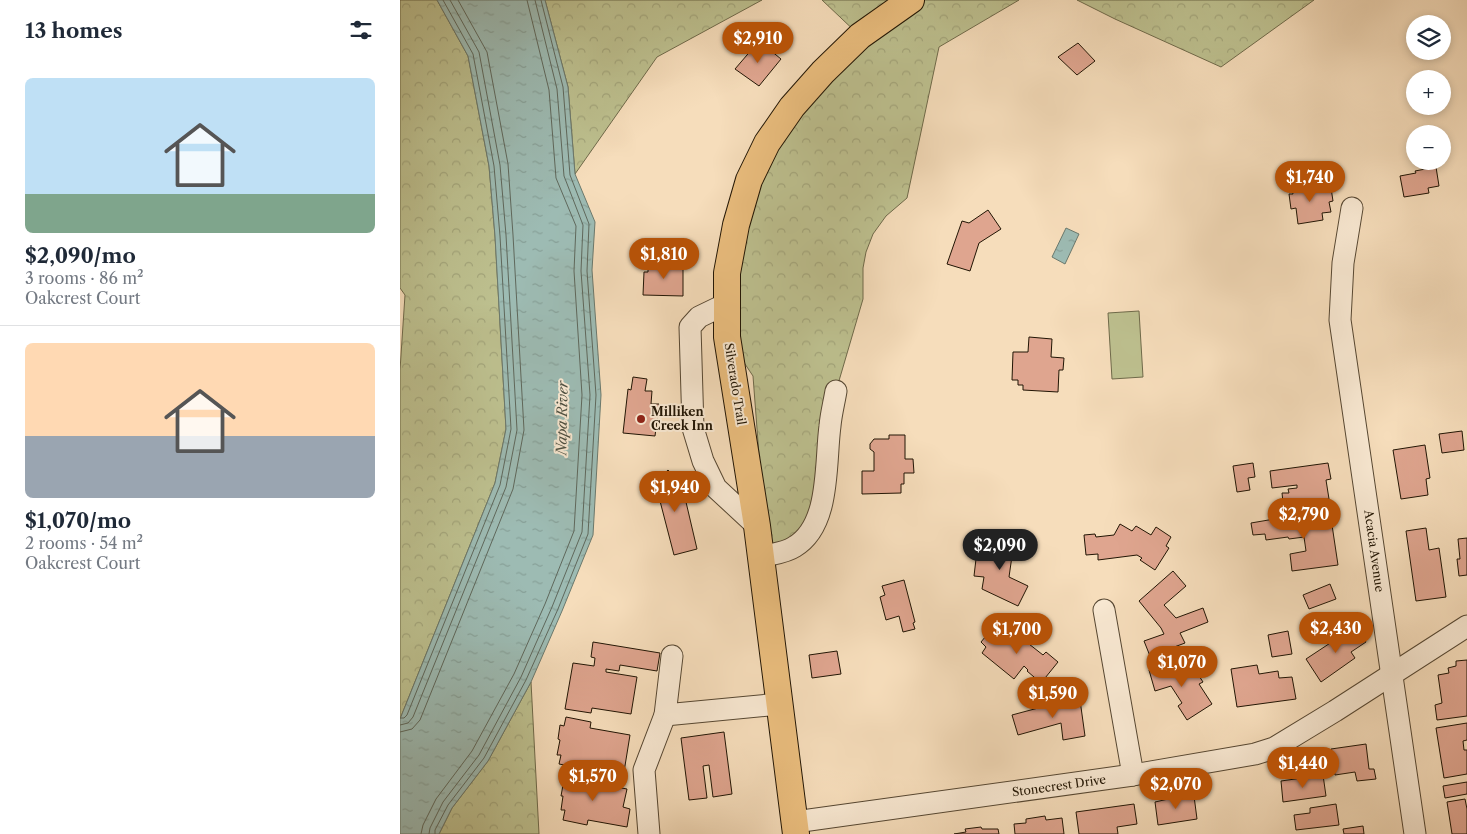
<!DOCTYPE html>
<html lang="en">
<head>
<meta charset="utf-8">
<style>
	:root { --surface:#fff; --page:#f2f2f3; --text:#1f2937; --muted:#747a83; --line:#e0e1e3; --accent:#b45309 }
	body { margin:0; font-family:"Libre Caslon Text",serif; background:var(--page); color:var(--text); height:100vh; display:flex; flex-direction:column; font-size:19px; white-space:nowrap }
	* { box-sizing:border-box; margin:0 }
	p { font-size:16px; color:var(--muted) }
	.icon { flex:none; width:28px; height:28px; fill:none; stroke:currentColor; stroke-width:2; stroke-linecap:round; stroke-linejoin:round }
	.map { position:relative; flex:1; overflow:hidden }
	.details { display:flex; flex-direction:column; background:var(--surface); width:400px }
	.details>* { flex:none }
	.controls { position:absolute; left:1006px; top:15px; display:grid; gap:10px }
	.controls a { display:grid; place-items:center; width:45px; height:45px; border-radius:50%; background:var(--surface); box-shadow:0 2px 8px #0003; font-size:25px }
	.price { position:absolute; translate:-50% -42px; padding:0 11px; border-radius:18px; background:var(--accent); color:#fff; font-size:16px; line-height:32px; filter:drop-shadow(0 1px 2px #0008) }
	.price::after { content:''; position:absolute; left:50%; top:30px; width:15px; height:11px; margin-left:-8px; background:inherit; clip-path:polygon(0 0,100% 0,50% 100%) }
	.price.selected { background:#222; color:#fff }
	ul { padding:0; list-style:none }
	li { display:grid; align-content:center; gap:10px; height:265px; padding:0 25px }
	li+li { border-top:1px solid var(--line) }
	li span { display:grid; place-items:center; height:155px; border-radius:8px; color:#555 }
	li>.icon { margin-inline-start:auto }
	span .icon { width:90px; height:90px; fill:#fffc; stroke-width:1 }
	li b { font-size:21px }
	h2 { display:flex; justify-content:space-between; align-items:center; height:60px; padding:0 25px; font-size:21px }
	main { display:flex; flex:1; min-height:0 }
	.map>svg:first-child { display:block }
	.forest { fill:url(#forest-crowns); stroke:#6f6a4a }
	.pitch { fill:#bdc08f; stroke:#6f6a4a }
	.water { fill:url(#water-ripples); stroke:#6b796d }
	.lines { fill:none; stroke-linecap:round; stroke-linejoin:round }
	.shore { stroke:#5f685c; stroke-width:1 }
	.building { fill:#dfa58f; stroke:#211504 }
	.minor-casing { stroke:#564732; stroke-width:23 }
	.major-casing { stroke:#211504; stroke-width:28 }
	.minor { stroke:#f9e9d3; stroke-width:21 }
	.major { stroke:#ebbe7e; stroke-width:26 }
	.poi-dot { fill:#8f2418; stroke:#f9e9d3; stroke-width:2 }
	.labels { text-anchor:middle; stroke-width:4; stroke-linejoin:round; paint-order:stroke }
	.street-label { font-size:12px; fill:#211504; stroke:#f9e9d3 }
	.poi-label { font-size:12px; font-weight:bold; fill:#211504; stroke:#f9e9d3; text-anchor:start }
	.water-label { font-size:14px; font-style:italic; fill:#4c4f41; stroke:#f9e9d3 }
</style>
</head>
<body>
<main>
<section class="details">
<h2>13 homes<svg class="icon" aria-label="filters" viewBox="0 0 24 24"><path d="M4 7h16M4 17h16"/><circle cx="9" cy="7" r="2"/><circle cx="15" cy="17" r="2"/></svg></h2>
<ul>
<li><span style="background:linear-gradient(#bfe0f5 75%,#7fa58c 0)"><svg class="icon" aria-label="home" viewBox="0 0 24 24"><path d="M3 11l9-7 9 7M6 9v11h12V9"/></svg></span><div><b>$2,090/mo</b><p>3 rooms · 86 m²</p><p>Oakcrest Court</p></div></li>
<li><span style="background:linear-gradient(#ffd9b3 60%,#9aa5b1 0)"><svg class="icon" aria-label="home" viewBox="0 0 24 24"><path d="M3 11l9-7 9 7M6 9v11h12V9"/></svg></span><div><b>$1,070/mo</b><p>2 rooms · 54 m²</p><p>Oakcrest Court</p></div></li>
</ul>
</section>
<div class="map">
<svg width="1067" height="834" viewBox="0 0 1067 834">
	<defs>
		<pattern id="forest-crowns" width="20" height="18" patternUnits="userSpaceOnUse" patternTransform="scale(1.25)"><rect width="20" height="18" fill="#bdc08f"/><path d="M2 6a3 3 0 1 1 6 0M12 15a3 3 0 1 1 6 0" fill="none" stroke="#a2a47a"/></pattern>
		<pattern id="water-ripples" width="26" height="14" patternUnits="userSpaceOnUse" patternTransform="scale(1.25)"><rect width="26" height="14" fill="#9dbbb3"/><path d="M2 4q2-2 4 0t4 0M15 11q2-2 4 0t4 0" fill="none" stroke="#87a098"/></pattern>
	</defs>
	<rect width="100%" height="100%" fill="#f6ddbb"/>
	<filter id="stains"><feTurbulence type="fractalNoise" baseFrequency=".004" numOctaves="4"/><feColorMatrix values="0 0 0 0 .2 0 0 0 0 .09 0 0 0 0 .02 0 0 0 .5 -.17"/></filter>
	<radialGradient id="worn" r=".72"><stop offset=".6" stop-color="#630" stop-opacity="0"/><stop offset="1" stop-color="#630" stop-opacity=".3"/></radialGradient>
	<g class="forest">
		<polygon points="0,0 37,0 68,56 89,166 95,236 106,429 95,483 0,719 0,370 5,295 0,288"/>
		<polygon points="145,0 362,0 257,57 175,174 168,87"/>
		<polygon points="422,0 619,0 539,47 507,198 486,216 473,234 466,252 463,268 463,299 436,391 421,510 367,560 353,376 327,337 349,180 460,36"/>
		<polygon points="677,0 914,0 821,67 715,19"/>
		<polygon points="131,682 139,834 39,834 52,808 88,761"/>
	</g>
	<polygon class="pitch" points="739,311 743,377 712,379 708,313"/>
	<g class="water">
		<polygon points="37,0 145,0 168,87 175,174 195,222 192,270 201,395 193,535 162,611 131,682 88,761 52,808 39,834 0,834 0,719 95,483 106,429 95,236 89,166 68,56"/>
		<polygon points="666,228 679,234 665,264 652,257"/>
	</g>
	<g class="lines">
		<g class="shore">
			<polyline points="0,718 4,718 7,715 100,485 111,429 100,236 94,166 73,54 43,0"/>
			<polyline points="0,725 8,723 13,717 106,487 117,430 106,235 100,165 79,52 50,0"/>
			<polyline points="0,732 12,729 20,720 113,489 124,430 113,235 108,164 87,52 58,0"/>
			<polyline points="21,834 23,825 36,799 72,751 114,674 145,604 174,531 182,395 174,271 176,226 156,178 149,90 127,0"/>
			<polyline points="29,834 30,828 43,802 79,755 121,677 152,607 182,532 190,395 181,271 183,225 164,176 157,89 135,0"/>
			<polyline points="35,834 35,830 48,805 84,758 126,680 158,609 188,534 196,395 187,271 189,224 170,175 163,87 141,0"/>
		</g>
	</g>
	<g class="building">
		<polygon points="359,41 381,59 359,86 335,69"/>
		<polygon points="678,43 695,61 677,75 658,57"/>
		<polygon points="1036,167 1039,186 1028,188 1029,193 1004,197 1000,176 1016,173 1015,171"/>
		<polygon points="906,182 907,186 903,187 904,192 931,188 933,201 929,202 931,212 922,213 923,220 898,224 896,208 891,209 889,194 893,194 891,184"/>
		<polygon points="588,210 601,229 579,243 570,271 547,264 562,221 569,223"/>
		<polygon points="258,262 277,262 277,268 283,268 283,296 243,295 244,272 248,272 248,264 258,264"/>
		<polygon points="629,337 652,339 651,357 664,358 663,370 659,370 658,392 623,390 623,385 618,385 618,380 612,380 613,352 628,352"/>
		<polygon points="233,377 247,379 245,391 252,391 251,404 259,404 255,436 223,433 228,389 231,390"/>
		<polygon points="1062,431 1064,450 1042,453 1039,434"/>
		<polygon points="489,435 505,435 505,459 513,459 514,473 504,473 504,484 501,484 501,493 462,494 462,471 474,471 474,452 470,449 470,444 474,439 489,439"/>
		<polygon points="1025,445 1030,478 1026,479 1028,495 1001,499 993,450"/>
		<polygon points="853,463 855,477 848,478 850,490 837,492 833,466"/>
		<polygon points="928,463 931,479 926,480 929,499 902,502 901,500 883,502 882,493 889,493 888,489 897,488 897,485 872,488 870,471"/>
		<polygon points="268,470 282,485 297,549 274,555 260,501 249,488"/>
		<polygon points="925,513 926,526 932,525 938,565 892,571 890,554 906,551 904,537 889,539 888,537 866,540 865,534 853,535 851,523 886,517 887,529 900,527 898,517"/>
		<polygon points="720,524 732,531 736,526 751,535 756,527 771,537 766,546 769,548 755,570 740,560 742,558 737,555 698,560 698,554 686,555 684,535 695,534 696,537 714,535"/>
		<polygon points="1026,528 1029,550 1039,548 1046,597 1016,601 1006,531"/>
		<polygon points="588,537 616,540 615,556 612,556 609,577 628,586 618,606 582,589 584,577 574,576 576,559 586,559"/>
		<polygon points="1067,538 1067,575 1059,576 1057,559 1060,559 1058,539"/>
		<polygon points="773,571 786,586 764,605 776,618 803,608 808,622 780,633 785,643 750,656 744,641 764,634 761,628 739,601"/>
		<polygon points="504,580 515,622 513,623 515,629 503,632 499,616 486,620 480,597 485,595 482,586"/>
		<polygon points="930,584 936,599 909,609 903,595"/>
		<polygon points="595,625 611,638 615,633 643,655 646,652 658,662 641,683 627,671 628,670 624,666 614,679 582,653 586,647 581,642"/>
		<polygon points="956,626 966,642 951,652 955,658 921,682 906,659"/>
		<polygon points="888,631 892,654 872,657 868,635"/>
		<polygon points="193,642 260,653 257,671 220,665 219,671 206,669 206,672 237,677 231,714 192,708 191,713 165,709 173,663 194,666 195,658 191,657"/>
		<polygon points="437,651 441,674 412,678 409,655"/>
		<polygon points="1067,660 1067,716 1037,720 1035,705 1042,703 1038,675 1049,673 1048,668 1056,666 1056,661"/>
		<polygon points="783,662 789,671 794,668 803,682 799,684 812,704 787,720 778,706 782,703 771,686 755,691 749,670 766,665 768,671"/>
		<polygon points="857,665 859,674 878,671 879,678 892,677 896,699 837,707 831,669"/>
		<polygon points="680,700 685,736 663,740 661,723 618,735 612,715 657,703"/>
		<polygon points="166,717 191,722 190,728 230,735 224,772 185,765 185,769 159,764 161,755 157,755 160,740 158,739 160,725 164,726"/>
		<polygon points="1067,723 1067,740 1063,741 1064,750 1067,750 1067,774 1044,778 1036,728"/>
		<polygon points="324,732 332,794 313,797 309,765 303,766 307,798 289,800 281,738"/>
		<polygon points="966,744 969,769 974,769 976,779 957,781 955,772 935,775 931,749"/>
		<polygon points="165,774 196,780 195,783 227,789 223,807 230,809 227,827 188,820 187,825 163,820 165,810 161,810 163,796 161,796"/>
		<polygon points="923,775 926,796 883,802 881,781"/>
		<polygon points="1067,782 1067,794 1045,798 1043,786"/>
		<polygon points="786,795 786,797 794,796 797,819 758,825 755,802"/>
		<polygon points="1065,799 1067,809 1067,834 1052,834 1047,802"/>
		<polygon points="734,804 737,824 717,827 718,834 679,834 676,812"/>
		<polygon points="936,804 939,825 896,830 894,815 910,813 910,808"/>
		<polygon points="645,816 646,820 662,818 664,834 615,834 614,824 626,823 626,819"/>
		<polygon points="963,826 964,834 944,834 943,829"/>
		<polygon points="581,827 582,829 598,829 599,834 554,834 566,832 565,829"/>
	</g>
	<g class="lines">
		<defs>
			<g id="minor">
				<polyline points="952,208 943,263 940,320 1015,834"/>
				<polyline points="328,303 299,317 290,327 293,428 303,461 316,488 357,526"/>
				<path d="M361 557C371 554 385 553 394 547 431 526 425 462 430 426 431 414 434 403 436 391"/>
				<polyline points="704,610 733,775"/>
				<polyline points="272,656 265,715 379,704"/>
				<polyline points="395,822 733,775 855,754 874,748 935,711 1067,626"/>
				<polyline points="249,834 244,770 265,715"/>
			</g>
			<polyline id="major" points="396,834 357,526 327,337 327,273 336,225 349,180 367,143 392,107 423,72 460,36 511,0"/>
		</defs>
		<use href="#minor" class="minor-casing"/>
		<use href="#major" class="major-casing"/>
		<use href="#minor" class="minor"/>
		<use href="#major" class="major"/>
	</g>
	<circle class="poi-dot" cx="241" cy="419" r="5"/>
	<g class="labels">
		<g class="street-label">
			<text transform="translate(335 384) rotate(81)" y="4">Silverado Trail</text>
			<text transform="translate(974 551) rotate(82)" y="4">Acacia Avenue</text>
			<text transform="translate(659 786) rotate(-8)" y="4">Stonecrest Drive</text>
		</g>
		<g class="poi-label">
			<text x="251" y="416">Milliken<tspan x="251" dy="14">Creek Inn</tspan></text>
		</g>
		<g class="water-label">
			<text transform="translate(162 418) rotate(-89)" y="5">Napa River</text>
		</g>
	</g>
	<rect width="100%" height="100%" filter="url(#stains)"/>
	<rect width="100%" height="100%" fill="url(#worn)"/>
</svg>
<div class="controls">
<a><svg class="icon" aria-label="layers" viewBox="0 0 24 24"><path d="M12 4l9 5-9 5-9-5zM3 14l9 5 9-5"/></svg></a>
<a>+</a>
<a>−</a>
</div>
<b class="price" style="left:358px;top:64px">$2,910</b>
<b class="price" style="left:910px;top:203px">$1,740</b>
<b class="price" style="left:264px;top:280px">$1,810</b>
<b class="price" style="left:275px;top:513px">$1,940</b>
<b class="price" style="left:904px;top:540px">$2,790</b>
<b class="price selected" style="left:600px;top:571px">$2,090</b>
<b class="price" style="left:936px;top:654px">$2,430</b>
<b class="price" style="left:617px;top:655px">$1,700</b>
<b class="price" style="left:782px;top:688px">$1,070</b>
<b class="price" style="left:653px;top:719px">$1,590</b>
<b class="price" style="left:903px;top:789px">$1,440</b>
<b class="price" style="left:193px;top:802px">$1,570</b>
<b class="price" style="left:776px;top:810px">$2,070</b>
</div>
</main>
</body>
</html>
